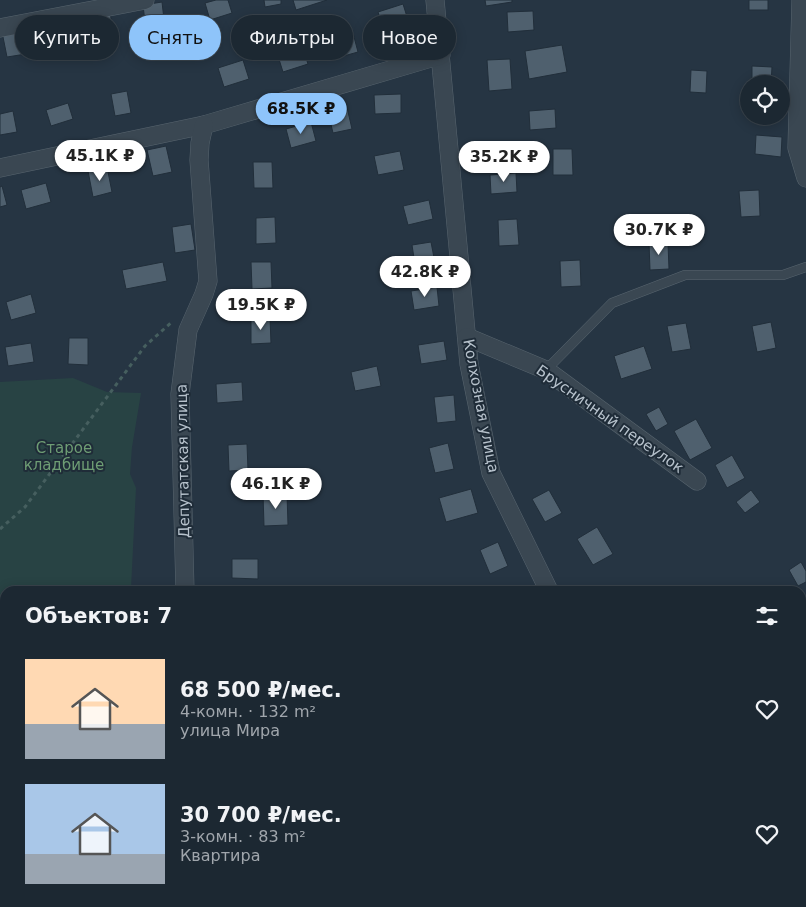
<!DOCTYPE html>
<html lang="ru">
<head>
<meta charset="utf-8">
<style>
	:root { --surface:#1c2832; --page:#25303a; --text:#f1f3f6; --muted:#a0a6ac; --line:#3a444d; --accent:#8ec4fa }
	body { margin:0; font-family:"DejaVu Sans",sans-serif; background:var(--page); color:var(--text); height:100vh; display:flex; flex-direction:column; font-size:19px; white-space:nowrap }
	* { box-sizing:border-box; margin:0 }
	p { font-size:16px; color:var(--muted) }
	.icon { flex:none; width:28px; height:28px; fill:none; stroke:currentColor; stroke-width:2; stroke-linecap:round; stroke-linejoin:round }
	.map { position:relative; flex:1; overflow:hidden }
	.side { position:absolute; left:0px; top:586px; width:806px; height:321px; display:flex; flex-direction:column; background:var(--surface); border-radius:15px 15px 0 0; box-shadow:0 2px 12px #0003,0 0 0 1px var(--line) }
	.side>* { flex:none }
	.hud { position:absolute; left:15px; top:15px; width:500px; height:45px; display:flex; gap:10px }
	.buttons { position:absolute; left:740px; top:75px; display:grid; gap:10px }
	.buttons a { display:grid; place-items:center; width:50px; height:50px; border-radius:50%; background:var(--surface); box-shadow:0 2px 12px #0003,0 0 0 1px var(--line); font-size:25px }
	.price { position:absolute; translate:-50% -42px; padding:0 11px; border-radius:18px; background:#fff; color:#222; font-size:16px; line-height:32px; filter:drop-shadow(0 1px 2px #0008) }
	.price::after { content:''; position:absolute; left:50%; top:30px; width:15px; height:11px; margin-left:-8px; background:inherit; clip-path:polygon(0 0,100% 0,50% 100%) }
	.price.current { background:var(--accent); color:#111 }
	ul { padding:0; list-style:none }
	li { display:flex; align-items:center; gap:15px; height:125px; padding:0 25px }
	li span { display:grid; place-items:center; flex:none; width:140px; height:100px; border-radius:0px; color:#555 }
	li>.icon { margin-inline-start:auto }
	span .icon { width:60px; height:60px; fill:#fffc; stroke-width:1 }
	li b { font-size:21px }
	h2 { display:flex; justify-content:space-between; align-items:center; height:60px; padding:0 25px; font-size:21px }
	.chip { padding:0 18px; border-radius:22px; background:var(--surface); box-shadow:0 2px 12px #0003,0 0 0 1px var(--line); font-size:18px; line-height:45px }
	.chip.current { background:var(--accent); color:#111 }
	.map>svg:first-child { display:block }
	.green { fill:#284344 }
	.building { fill:#4f606e; stroke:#212e3a }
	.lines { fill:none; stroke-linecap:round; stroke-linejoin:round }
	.lane-casing { stroke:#58656f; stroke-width:10 }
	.street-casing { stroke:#58656f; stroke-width:19 }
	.path { stroke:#465f5f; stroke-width:3; stroke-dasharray:4 4; stroke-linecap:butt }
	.lane { stroke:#3a4752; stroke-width:9 }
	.street { stroke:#3a4752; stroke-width:18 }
	.labels { text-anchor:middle; stroke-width:4; stroke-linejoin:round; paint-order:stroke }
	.street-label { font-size:15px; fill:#b7c2cc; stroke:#1f2c38 }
	.park-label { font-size:15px; fill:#6e9d74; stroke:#1f2c38 }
</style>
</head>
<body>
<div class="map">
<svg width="806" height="907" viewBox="0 0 806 907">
	<rect width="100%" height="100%" fill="#263543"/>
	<polygon class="green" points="73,378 107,392 141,393 132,447 130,474 136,488 131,588 130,591 5,591 5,764 0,764 0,382"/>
	<g class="building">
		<polygon points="216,0 228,0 232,13 210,20 205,3"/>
		<polygon points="264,0 281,0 281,4 265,7"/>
		<polygon points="293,0 327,0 296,10"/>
		<polygon points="485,0 512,0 512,2 486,6"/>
		<rect x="749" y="0" width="19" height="10"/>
		<polygon points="162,2 165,28 146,31 143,5"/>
		<polygon points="403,4 409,23 384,30 378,12"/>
		<polygon points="533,11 534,30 508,32 507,12"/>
		<polygon points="110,12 114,38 95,40 91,15"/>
		<polygon points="86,25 90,44 64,49 60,30"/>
		<polygon points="21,28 26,54 7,57 2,32"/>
		<polygon points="353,33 358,52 333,59 328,41"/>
		<polygon points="562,45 567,72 529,79 525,51"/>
		<polygon points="302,46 308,64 283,72 277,53"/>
		<polygon points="510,59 512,89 489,91 487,60"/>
		<polygon points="243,60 249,79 224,87 218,68"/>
		<polygon points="752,66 772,67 771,84 752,84"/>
		<polygon points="691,70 707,71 706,93 690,92"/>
		<polygon points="127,91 131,113 115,116 111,94"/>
		<polygon points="401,94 401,113 375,114 374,95"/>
		<polygon points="68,103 73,119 51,126 46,110"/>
		<polygon points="346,103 352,129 333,133 327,108"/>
		<polygon points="555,109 556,128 530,130 529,111"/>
		<polygon points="13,111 17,132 0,135 0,114"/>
		<polygon points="311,122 316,141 291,148 286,129"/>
		<polygon points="756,135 782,137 781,157 755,154"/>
		<polygon points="166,146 172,172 153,176 147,150"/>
		<polygon points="553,149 572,149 573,175 553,175"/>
		<polygon points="400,151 404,170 378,175 374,156"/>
		<polygon points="253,162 272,162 273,188 254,188"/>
		<polygon points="107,167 112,192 93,197 88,171"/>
		<polygon points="516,173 517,192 491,194 490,175"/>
		<polygon points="46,183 51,202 26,209 21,190"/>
		<polygon points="2,186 7,205 0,207 0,187"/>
		<polygon points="759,190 760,216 741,217 739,191"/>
		<polygon points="429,200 433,219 408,225 403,206"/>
		<polygon points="275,217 276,243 256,244 256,218"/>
		<polygon points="517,219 519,245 499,246 498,220"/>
		<polygon points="191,224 195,250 175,253 172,227"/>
		<polygon points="431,242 436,268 416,271 412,245"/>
		<polygon points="649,243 668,243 669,269 650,270"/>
		<polygon points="580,260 581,286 561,287 560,261"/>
		<polygon points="163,262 167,281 126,289 122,270"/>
		<polygon points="251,262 271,262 272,288 252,289"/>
		<polygon points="437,287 439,306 414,310 411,291"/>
		<polygon points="31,294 36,313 11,320 6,302"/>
		<polygon points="251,318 270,318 271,343 251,344"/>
		<polygon points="771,322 776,348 757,352 752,326"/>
		<polygon points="686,323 691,349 672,352 667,326"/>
		<polygon points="69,338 88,338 88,365 68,364"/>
		<polygon points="444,341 447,360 421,364 418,345"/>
		<polygon points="31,343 34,362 8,366 5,347"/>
		<polygon points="644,346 652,369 621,379 614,356"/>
		<polygon points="377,366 381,386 355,391 351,372"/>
		<polygon points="242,382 243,401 217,403 216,384"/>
		<polygon points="454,395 456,421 437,423 434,397"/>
		<polygon points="659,407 668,424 656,431 646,414"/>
		<polygon points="696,419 712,448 690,460 674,431"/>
		<polygon points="448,443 454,469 435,473 429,448"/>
		<polygon points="247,444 248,470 229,471 228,445"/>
		<polygon points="732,455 745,478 727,488 715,465"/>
		<polygon points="471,489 478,513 446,522 439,498"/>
		<polygon points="549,490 562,513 545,522 532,499"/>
		<polygon points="751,490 760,502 745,513 736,502"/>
		<polygon points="287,493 288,525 264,526 263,494"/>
		<polygon points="597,527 613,554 593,565 577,539"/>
		<polygon points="498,542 508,566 490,574 480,550"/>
		<polygon points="232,559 258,559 258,579 232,578"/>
		<polygon points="801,562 806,571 806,582 798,586 789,570"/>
		<polygon points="806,610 806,634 801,624 801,612"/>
		<polygon points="801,677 806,686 806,696 801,699"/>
		<polygon points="277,902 292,902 294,907 269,907"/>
		<polygon points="539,902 559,902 555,907 545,907"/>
	</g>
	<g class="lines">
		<defs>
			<polyline id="lane" points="546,370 612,303 685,275 783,275 806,267"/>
			<g id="street">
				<polyline points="435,0 469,364 491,473 549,591"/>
				<polyline points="801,0 797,148 806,178"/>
				<polyline points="0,28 145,0"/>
				<polyline points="0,168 204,125 441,55"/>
				<polyline points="467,337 546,370 697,481"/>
				<polyline points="185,591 180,394 188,330 204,294 208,281 199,160 200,143 204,125"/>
				<polyline points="801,652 806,650"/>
				<polyline points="801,874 806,878"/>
				<polyline points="314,902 317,907"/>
			</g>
		</defs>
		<use href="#lane" class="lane-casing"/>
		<use href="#street" class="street-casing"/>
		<g class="path">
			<polyline points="0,529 25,507 145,346 173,321"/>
			<polyline points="0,784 5,784"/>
			<polyline points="134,902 135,907"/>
		</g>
		<use href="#lane" class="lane"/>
		<use href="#street" class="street"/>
	</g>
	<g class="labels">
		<g class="street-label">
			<text transform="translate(481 406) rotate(79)" y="5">Колхозная улица</text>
			<text transform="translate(610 419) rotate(35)" y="5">Брусничный переулок</text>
			<text transform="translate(183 461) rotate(-91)" y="5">Депутатская улица</text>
		</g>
		<g class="park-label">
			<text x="64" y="453">Старое<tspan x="64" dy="17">кладбище</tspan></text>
		</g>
	</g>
</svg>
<div class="buttons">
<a><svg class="icon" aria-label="locate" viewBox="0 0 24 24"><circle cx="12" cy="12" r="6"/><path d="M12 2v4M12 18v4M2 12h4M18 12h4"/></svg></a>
</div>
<b class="price current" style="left:301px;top:135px">68.5K ₽</b>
<b class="price" style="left:100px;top:182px">45.1K ₽</b>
<b class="price" style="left:504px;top:183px">35.2K ₽</b>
<b class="price" style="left:659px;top:256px">30.7K ₽</b>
<b class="price" style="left:425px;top:298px">42.8K ₽</b>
<b class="price" style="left:261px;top:331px">19.5K ₽</b>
<b class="price" style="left:276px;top:510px">46.1K ₽</b>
<div class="hud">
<a class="chip">Купить</a>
<a class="chip current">Снять</a>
<a class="chip">Фильтры</a>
<a class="chip">Новое</a>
</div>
<section class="side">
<h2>Объектов: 7<svg class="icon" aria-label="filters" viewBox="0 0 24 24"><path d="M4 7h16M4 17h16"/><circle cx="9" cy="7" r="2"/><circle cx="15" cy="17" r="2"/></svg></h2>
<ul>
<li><span style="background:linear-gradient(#ffd9b3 65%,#9aa5b1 0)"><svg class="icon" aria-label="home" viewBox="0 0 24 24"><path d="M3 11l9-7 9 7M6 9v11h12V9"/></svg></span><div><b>68 500 ₽/мес.</b><p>4-комн. · 132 m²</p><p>улица Мира</p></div><svg class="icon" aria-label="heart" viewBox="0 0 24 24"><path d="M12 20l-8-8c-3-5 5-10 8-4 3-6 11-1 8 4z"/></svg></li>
<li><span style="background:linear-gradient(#a9c7e8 70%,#9aa5b1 0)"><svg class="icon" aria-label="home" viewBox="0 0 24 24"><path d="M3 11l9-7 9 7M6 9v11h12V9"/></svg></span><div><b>30 700 ₽/мес.</b><p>3-комн. · 83 m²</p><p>Квартира</p></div><svg class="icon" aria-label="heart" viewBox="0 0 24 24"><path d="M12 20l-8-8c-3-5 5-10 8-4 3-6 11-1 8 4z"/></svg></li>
</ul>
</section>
</div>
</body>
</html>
